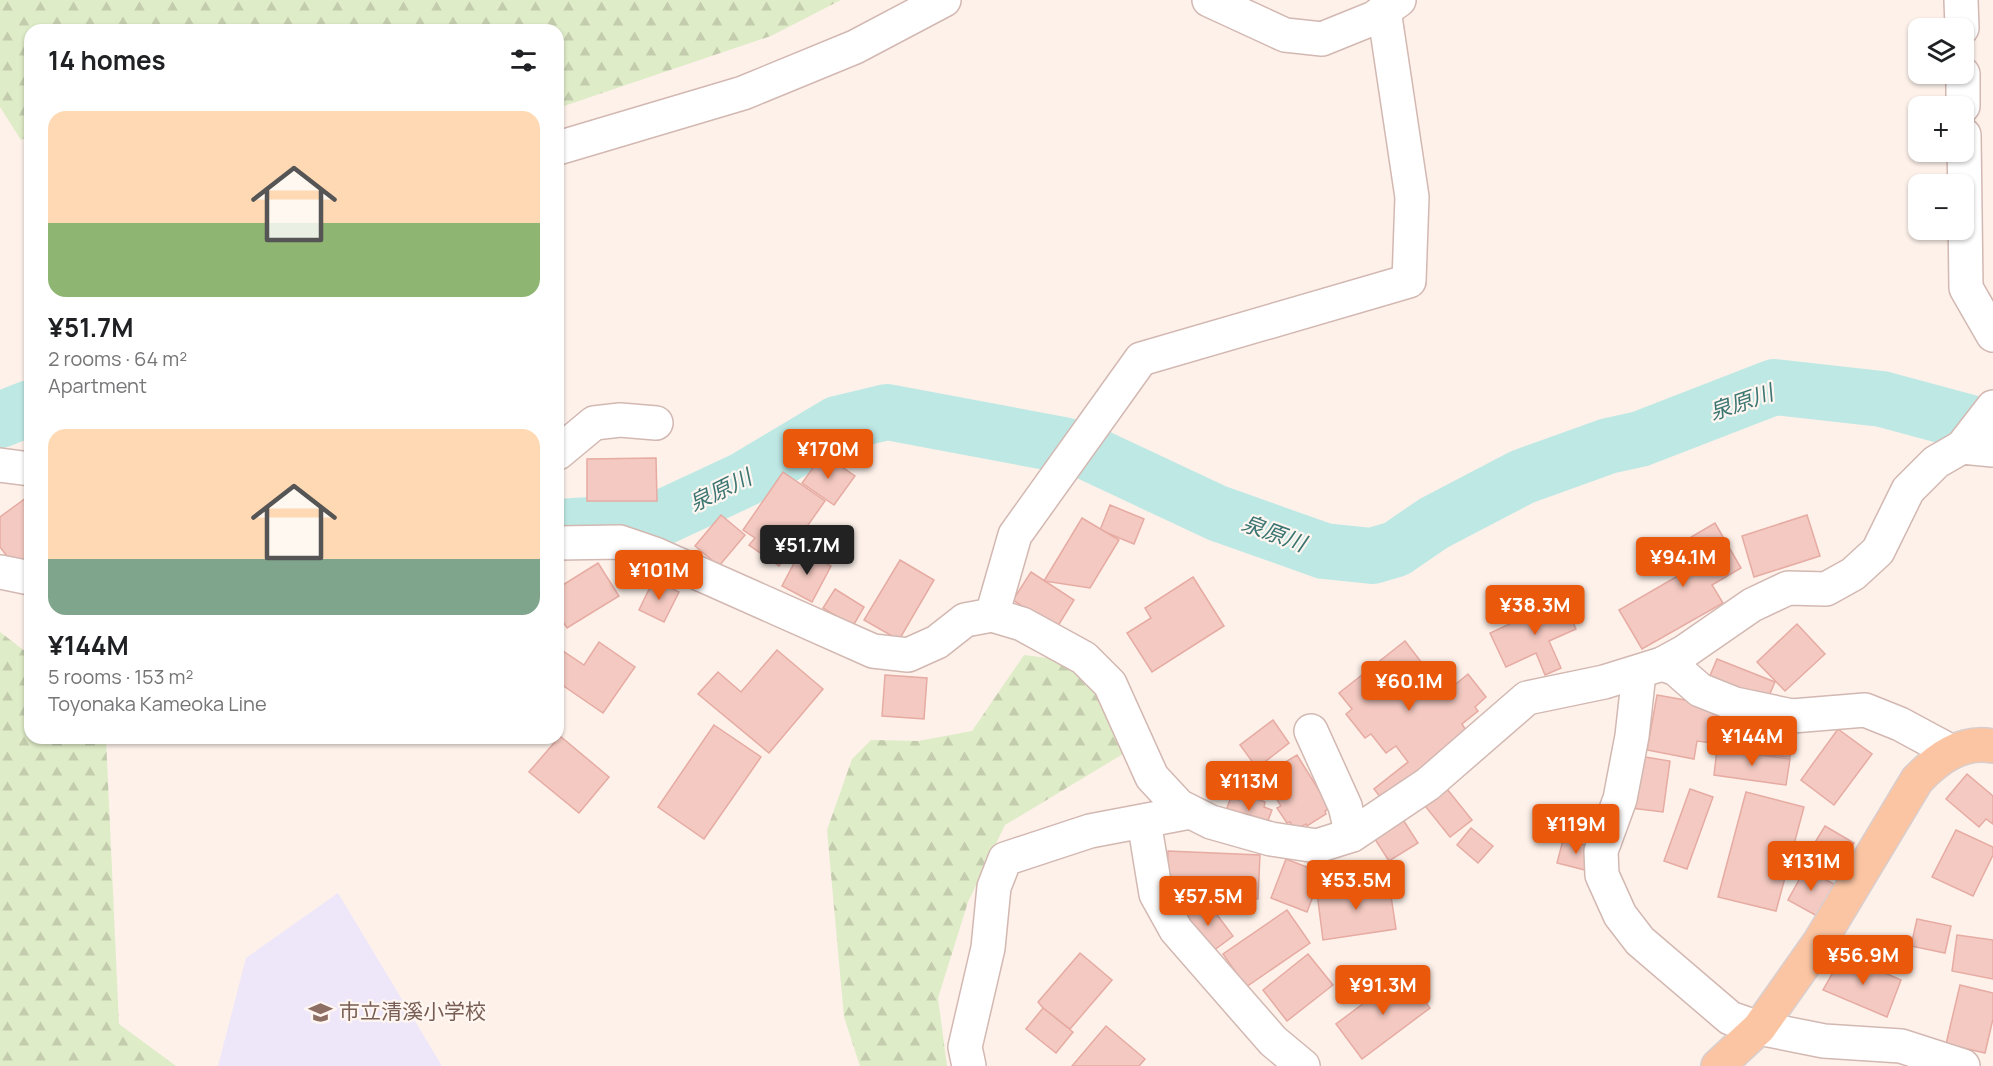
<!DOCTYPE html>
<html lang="en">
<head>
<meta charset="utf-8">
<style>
	:root { --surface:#fff; --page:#f6f6f6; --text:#202124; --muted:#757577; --accent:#ea580c }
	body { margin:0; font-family:Manrope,"Noto Sans JP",sans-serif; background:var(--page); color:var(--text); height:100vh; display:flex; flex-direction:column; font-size:22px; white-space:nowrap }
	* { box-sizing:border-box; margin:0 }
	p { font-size:20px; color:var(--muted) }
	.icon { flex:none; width:33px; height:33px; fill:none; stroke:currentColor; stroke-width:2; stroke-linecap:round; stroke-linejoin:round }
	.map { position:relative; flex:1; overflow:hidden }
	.sheet { position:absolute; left:24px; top:24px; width:540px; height:720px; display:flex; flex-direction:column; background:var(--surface); border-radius:18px; box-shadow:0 2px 4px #0004 }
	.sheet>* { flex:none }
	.fabs { position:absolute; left:1908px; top:18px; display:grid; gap:12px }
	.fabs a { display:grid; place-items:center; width:66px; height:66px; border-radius:12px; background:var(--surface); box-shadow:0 2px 4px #0004; font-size:30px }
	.price { position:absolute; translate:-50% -51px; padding:0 14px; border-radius:6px; background:var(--accent); color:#fff; font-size:20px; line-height:39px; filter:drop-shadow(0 2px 3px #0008) }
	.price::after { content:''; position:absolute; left:50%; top:36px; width:18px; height:14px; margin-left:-9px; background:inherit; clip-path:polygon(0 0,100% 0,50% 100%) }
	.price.on { background:#222; color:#fff }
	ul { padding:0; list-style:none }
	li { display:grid; align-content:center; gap:12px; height:318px; padding:0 24px }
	li span { display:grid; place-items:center; height:186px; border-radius:18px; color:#555 }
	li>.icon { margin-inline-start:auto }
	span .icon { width:108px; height:108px; fill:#fffc; stroke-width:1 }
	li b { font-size:26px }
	h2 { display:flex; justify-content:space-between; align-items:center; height:72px; padding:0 24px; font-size:26px }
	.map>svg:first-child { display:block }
	.education { fill:#eee7fa }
	.forest { fill:url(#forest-firs) }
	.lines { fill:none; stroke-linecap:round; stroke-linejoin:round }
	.river { stroke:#bee8e4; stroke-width:56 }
	.building { fill:#f3c9c1; stroke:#e6aba2; stroke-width:1.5 }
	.minor-casing { stroke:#d3b8b2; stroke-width:36 }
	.primary-casing { stroke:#d9cecd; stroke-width:36 }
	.minor { stroke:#fff; stroke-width:33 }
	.primary { stroke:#fbc5a3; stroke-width:33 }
	.labels { text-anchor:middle; stroke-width:4.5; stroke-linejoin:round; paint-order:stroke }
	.education-label { font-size:21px; fill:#785e54; stroke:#fff6f1; text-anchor:start }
	.water-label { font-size:22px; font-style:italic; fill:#3c7672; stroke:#fff6f1 }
</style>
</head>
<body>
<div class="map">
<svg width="1993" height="1066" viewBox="0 0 1993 1066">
	<defs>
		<pattern id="forest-firs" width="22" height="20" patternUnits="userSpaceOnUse" patternTransform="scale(1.5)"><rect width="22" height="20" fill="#dfecc8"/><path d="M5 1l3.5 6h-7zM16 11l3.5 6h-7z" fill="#c3ccad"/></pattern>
	</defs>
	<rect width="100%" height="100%" fill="#fdf1ea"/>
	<polygon class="education" points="338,893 442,1066 218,1066 246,958"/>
	<g class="forest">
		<polygon points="0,0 841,0 771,36 558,108 558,30 30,30 30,135 21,140 0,107"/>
		<polygon points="0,632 30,655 30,738 106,738 119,1024 176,1066 0,1066"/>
		<polygon points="1024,655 1064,660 1099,688 1123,754 1005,825 968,902 938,998 947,1066 860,1066 844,1017 827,830 852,759 871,740 918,741 972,731"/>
	</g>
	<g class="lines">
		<g class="river">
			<polyline points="0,420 30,408"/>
			<polyline points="558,527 655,521 745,479 837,424 887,412 1063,445 1085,451 1217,513 1324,551 1372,556 1396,549 1434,523 1522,477 1608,446 1640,439 1774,387 1882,399 1993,429"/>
		</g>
	</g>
	<g class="building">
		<polygon points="823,454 855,476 834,505 802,483"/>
		<polygon points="656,458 657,501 587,501 587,459"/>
		<polygon points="783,472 825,501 779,566 749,545 755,538 743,530"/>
		<polygon points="30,495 30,570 17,569 0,547 0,517"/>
		<polygon points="1110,505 1144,519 1134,544 1100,530"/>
		<polygon points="721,515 745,535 719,566 695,546"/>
		<polygon points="1807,515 1820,556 1754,577 1742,536"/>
		<polygon points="1082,518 1119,540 1090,588 1044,581"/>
		<polygon points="1715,523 1741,568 1712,585 1723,603 1642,649 1619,610 1683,573 1669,550"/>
		<polygon points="801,550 831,566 812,602 782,586"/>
		<polygon points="900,560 934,580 899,640 864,620"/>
		<polygon points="598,563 619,596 567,628 558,614 558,588"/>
		<polygon points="1031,572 1074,600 1056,629 1013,600"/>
		<polygon points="1193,577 1224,626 1152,672 1127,633 1151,618 1145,608"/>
		<polygon points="654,579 679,592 664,622 639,610"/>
		<polygon points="835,589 864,607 853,626 823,608"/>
		<polygon points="1563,599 1576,629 1549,641 1561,668 1545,675 1536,653 1506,667 1490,633"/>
		<polygon points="1797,624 1825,654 1785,691 1757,662"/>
		<polygon points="1405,641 1445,693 1468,674 1486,697 1475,707 1478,711 1462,724 1467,732 1384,802 1374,789 1408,762 1396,746 1386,753 1371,734 1365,738 1346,714 1352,709 1339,693"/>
		<polygon points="599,642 635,667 603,713 558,682 558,658 563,651 584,665"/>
		<polygon points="777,650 823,689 769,753 698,694 718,672 741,692"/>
		<polygon points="1717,659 1775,682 1765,705 1706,685"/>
		<polygon points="885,675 927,678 924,719 882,716"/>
		<polygon points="1657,695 1725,707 1719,744 1697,741 1694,759 1647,750"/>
		<polygon points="1764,718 1794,721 1790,757 1759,754"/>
		<polygon points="1273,720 1289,743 1257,768 1240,745"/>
		<polygon points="714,725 761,757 704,839 658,807"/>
		<polygon points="1838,729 1872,754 1834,805 1801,780"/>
		<polygon points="560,736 609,777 579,813 529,772"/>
		<polygon points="1717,749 1790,759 1786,785 1714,775"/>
		<polygon points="1297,755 1330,808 1325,811 1326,814 1307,826 1306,824 1295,830 1290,822 1287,823 1277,808 1281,806 1262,776"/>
		<polygon points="1639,756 1670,761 1663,812 1631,808"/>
		<polygon points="1967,774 1993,796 1993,824 1986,819 1979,827 1946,799"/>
		<polygon points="1443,784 1472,820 1450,837 1421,801"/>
		<polygon points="1690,789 1713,797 1687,869 1664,861"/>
		<polygon points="1746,792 1804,807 1776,911 1718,897"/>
		<polygon points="1242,793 1265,802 1264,807 1272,810 1264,831 1224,816 1231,797 1239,800"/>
		<polygon points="1400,815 1418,843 1389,861 1371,833"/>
		<polygon points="1825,826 1854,843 1835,874 1806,857"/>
		<polygon points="1471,828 1493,846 1478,863 1457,845"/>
		<polygon points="1956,830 1993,847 1993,855 1973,896 1932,877"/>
		<polygon points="1563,840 1594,847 1589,871 1557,863"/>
		<polygon points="1168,851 1260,855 1258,899 1166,895"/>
		<polygon points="1286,859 1322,873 1307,912 1271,898"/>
		<polygon points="1805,869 1834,884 1817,916 1788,900"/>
		<polygon points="1389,883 1396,929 1323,940 1317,893"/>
		<polygon points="1206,900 1233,936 1209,954 1182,918"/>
		<polygon points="1287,910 1310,943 1246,987 1223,954"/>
		<polygon points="1917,919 1951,926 1945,953 1911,946"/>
		<polygon points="1957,935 1993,940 1993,979 1952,971"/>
		<polygon points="1080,953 1112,980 1070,1029 1043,1008 1038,1002"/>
		<polygon points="1308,954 1333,985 1287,1021 1263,990"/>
		<polygon points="1843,955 1901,980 1887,1017 1823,990"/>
		<polygon points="1404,973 1430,1008 1362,1059 1336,1024"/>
		<polygon points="1960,985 1993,993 1993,1019 1985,1053 1946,1044"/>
		<polygon points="1043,1008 1073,1032 1056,1053 1026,1029"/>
		<polygon points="1106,1026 1145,1059 1139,1066 1072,1066"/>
	</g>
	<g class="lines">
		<defs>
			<g id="minor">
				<polyline points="1209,0 1285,35 1322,39 1374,18 1399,0"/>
				<polyline points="1961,0 1962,28"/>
				<polyline points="1963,74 1963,106"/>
				<polyline points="1964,135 1966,288 1993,335"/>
				<polyline points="558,148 743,93 855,47 944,0"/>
				<polyline points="1962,447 1993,407"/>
				<polyline points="558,453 594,423 620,420 656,423"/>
				<polyline points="0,465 30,469"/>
				<polyline points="558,543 620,542 655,554 873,651 908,655 937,642 965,620 992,615 1022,624 1084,658 1110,684 1152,777 1179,806 1211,822 1271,839 1317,846 1352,835 1428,784 1527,698 1604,682 1662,664 1684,652 1752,605 1788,588 1826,589 1853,574 1878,551 1908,490 1936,462 1962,447 1993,450"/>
				<polyline points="0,572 30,578"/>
				<polyline points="992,615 1015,535 1141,359 1409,281 1412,197 1384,10"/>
				<polyline points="1662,664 1676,669 1700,690 1735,704 1792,716 1865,710 1900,724 1952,752"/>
				<polyline points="1639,673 1632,736 1620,799 1601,851 1602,875 1620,915 1640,941 1730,1018 1759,1028 1824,1041 1901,1046 1963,1066"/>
				<polyline points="1311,731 1345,806 1352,835"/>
				<polyline points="1144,821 1156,894 1176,930 1273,1041 1303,1066"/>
				<polyline points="969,1066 965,1047 988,948 994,887 1005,859 1090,831 1190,812"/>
			</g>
			<path id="primary" d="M1718 1066 1759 1028 1819 943 1917 780C1937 759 1962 740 1993 746"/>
		</defs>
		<use href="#minor" class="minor-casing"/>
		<use href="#primary" class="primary-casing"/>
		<use href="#minor" class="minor"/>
		<use href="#primary" class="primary"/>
	</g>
	<defs>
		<symbol id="school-bare" viewBox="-9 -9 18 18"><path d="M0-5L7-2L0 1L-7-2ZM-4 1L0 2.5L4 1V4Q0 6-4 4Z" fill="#8d6e63" stroke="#fff6f1" stroke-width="2.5" paint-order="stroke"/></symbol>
	</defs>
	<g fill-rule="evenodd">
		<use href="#school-bare" x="304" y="996" width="33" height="33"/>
	</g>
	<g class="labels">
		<g class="education-label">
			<text x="339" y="1019">市立清溪小学校</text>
		</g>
		<g class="water-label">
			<text transform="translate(1741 402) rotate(-19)" y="8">泉原川</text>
			<text transform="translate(720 490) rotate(-26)" y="8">泉原川</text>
			<text transform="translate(1274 533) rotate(20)" y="8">泉原川</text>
		</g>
	</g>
</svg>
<div class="fabs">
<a><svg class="icon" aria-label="layers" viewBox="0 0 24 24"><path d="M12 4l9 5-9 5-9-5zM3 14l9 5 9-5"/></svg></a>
<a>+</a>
<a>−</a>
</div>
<b class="price" style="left:828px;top:480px">¥170M</b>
<b class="price on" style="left:807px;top:576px">¥51.7M</b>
<b class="price" style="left:1683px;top:588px">¥94.1M</b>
<b class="price" style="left:659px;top:601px">¥101M</b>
<b class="price" style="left:1535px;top:636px">¥38.3M</b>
<b class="price" style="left:1409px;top:712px">¥60.1M</b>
<b class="price" style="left:1752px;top:767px">¥144M</b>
<b class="price" style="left:1249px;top:812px">¥113M</b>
<b class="price" style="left:1576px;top:855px">¥119M</b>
<b class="price" style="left:1811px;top:892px">¥131M</b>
<b class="price" style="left:1356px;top:911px">¥53.5M</b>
<b class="price" style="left:1208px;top:927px">¥57.5M</b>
<b class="price" style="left:1863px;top:986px">¥56.9M</b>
<b class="price" style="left:1383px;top:1016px">¥91.3M</b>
<section class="sheet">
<h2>14 homes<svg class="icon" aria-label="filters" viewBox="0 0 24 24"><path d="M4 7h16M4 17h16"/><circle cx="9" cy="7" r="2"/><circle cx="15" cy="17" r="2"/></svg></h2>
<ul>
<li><span style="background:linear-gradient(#ffd9b3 60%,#8fb573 0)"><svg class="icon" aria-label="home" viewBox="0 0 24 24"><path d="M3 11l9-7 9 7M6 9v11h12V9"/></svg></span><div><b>¥51.7M</b><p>2 rooms · 64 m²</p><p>Apartment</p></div></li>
<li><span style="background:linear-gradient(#ffd9b3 70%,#7fa58c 0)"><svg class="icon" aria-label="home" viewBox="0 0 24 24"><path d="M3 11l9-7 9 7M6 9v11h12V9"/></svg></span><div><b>¥144M</b><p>5 rooms · 153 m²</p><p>Toyonaka Kameoka Line</p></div></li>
</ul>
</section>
</div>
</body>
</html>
